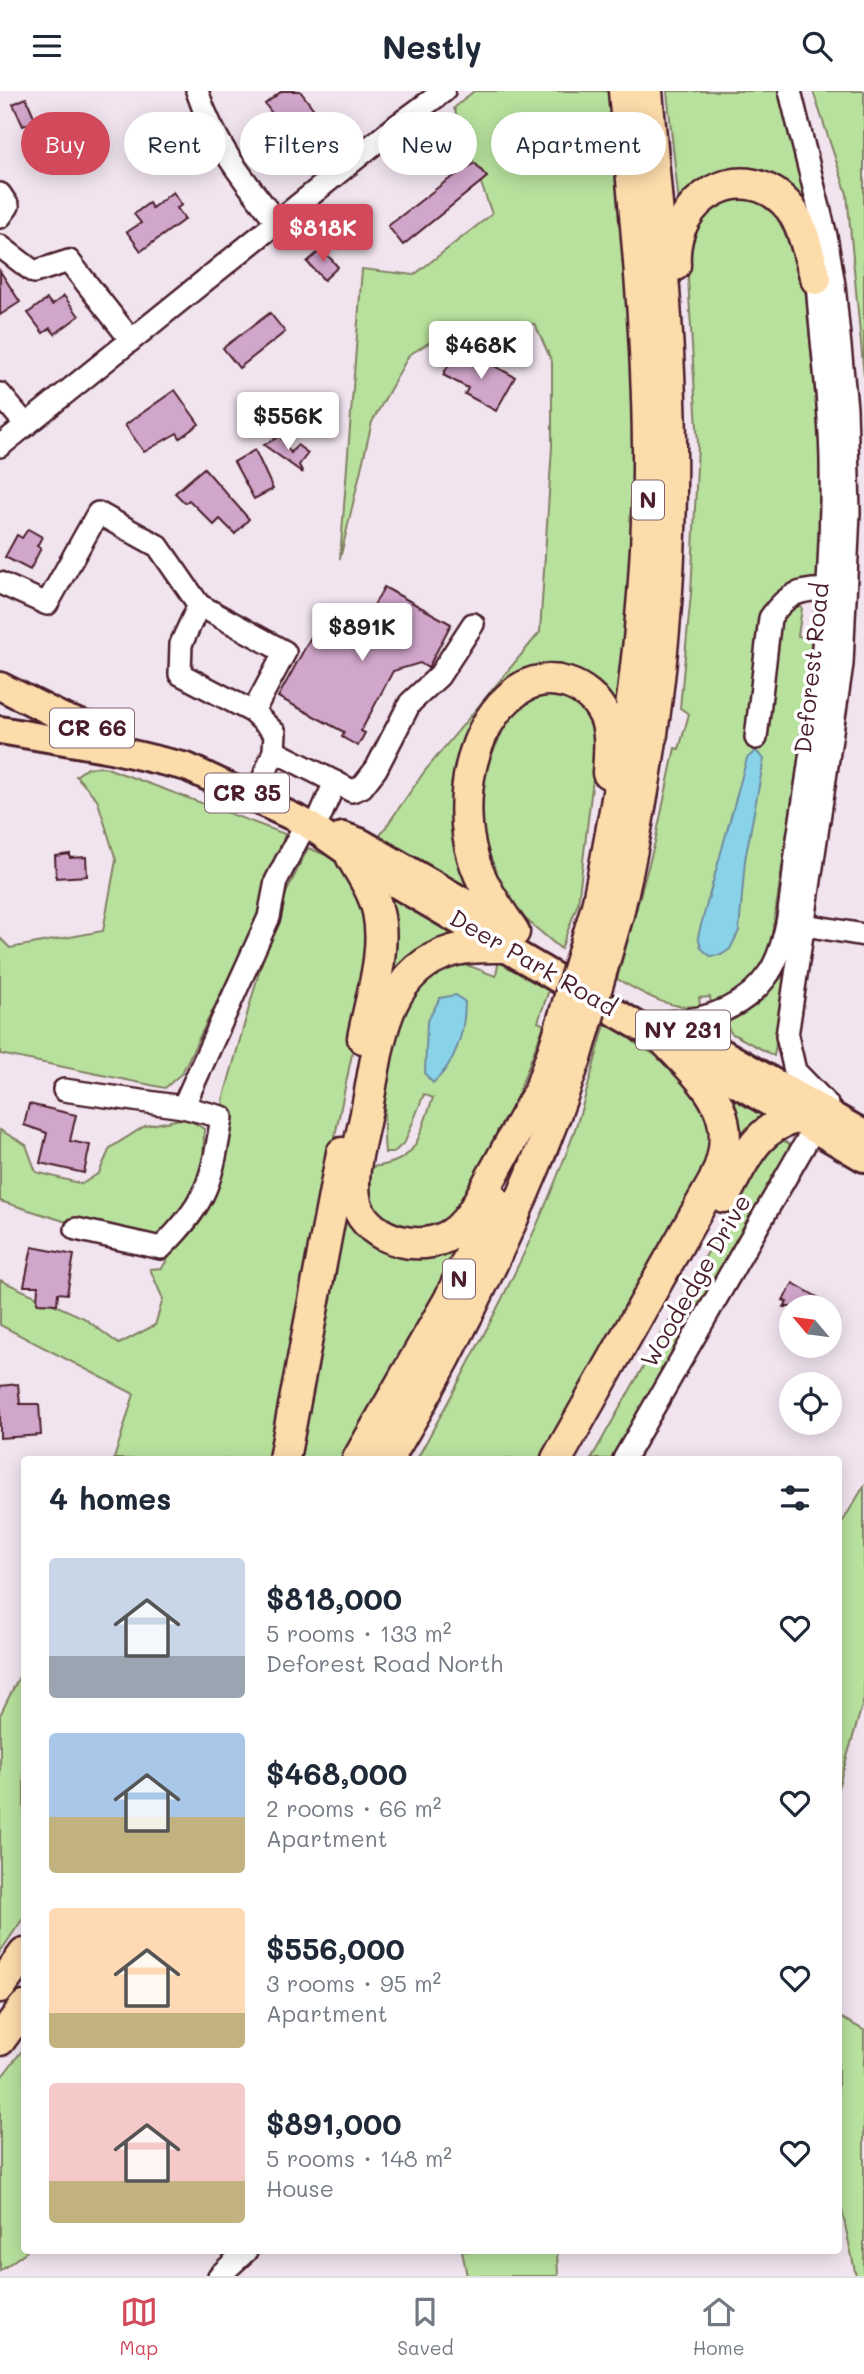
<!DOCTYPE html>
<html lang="en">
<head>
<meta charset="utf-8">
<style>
	:root { --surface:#fff; --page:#f6f6f7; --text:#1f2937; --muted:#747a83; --line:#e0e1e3; --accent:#d1495b }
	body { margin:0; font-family:Mali,sans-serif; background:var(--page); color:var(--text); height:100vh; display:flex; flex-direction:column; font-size:26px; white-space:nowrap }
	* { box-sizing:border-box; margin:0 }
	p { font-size:23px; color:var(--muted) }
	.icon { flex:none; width:38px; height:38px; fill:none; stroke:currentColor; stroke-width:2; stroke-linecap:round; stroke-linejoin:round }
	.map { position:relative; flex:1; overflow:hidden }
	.sheet { position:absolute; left:21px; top:1365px; width:821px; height:798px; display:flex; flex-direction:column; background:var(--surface); border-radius:7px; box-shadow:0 4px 18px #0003 }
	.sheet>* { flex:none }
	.guide { position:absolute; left:21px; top:21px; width:822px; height:63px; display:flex; gap:14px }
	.needle { width:46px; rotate:299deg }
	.controls { position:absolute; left:779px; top:1204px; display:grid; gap:14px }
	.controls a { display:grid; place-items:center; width:63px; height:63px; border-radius:50%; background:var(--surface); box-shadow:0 4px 18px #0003; font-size:35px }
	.price { position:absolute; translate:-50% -60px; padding:0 16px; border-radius:7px; background:#fff; color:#222; font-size:23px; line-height:46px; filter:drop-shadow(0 2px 4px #0008) }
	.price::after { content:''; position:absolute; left:50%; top:42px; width:21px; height:16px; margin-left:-10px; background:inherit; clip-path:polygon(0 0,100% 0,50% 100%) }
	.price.on { background:var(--accent); color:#fff }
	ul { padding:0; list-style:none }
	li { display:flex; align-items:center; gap:21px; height:175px; padding:0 28px }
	li span { display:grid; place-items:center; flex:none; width:196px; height:140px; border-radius:7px; color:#555 }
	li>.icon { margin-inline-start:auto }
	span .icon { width:84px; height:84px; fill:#fffc; stroke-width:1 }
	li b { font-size:30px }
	h2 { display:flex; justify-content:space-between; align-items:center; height:84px; padding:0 28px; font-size:30px }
	.tag { padding:0 24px; border-radius:32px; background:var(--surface); box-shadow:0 4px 18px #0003; font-size:24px; line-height:63px }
	.tag.on { background:var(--accent); color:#fff }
	header { display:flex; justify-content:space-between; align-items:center; height:91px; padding:0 28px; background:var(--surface); font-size:32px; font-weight:700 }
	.tab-bar { display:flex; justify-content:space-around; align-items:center; height:98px; border-top:2px solid var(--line); background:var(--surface); font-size:19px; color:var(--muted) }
	.tab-bar a { display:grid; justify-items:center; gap:4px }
	.tab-bar .on { color:var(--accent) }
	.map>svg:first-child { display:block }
	.green { fill:#b8e19d; stroke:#818064; stroke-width:2 }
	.water { fill:#89d3e9; stroke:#708b9d; stroke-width:2 }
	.building { fill:#d1a6cb; stroke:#4a1f2b; stroke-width:2 }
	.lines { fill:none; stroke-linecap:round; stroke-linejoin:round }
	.minor-casing { stroke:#4a1f2b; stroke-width:26 }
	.major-casing { stroke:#4a1f2b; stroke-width:32 }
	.highway-casing { stroke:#4a1f2b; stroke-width:35 }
	.minor { stroke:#fff; stroke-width:21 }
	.major { stroke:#fddcac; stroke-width:26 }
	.highway { stroke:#fddcac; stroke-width:30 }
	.highway-bridge-casing { stroke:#4a1f2b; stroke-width:35; stroke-linecap:butt }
	.highway-bridge { stroke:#fddcac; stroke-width:30 }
	.labels { text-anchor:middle; stroke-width:7; stroke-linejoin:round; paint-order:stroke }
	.shield { fill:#fff; stroke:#80626b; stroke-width:2 }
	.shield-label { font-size:23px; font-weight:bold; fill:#4a1f2b }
	.street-label { font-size:24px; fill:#4a1f2b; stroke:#fff }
</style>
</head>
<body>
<header><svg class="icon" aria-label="menu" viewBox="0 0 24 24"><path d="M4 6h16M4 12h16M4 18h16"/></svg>Nestly<svg class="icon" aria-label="search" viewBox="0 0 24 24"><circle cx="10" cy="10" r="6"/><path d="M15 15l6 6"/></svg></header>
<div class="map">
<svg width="864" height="2185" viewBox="0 0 864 2185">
	<rect width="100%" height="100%" fill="#f1e4ef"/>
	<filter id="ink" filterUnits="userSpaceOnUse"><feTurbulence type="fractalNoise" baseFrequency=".0143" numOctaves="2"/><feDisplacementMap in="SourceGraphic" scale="14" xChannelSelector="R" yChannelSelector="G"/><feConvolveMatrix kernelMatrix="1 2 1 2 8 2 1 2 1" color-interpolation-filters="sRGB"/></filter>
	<g filter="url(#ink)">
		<g class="green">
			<polygon points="474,0 615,0 634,182 640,477 616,622 603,596 579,583 490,618 468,797 379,746 424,681 540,541 552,356 552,271 535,233 453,237 409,264 372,331 340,468 362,178 414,184 492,123 454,17"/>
			<polygon points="667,0 781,0 804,101 803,116 778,94 679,113"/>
			<polygon points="813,0 864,0 864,285 847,103"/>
			<path d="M735 104C769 104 790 119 801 152L822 379 820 486C804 497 785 496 772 512 754 533 752 617 749 647L754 652 764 648 775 532 783 516 795 509 802 517 798 545 811 548 813 566 770 858C754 886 741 901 711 912L710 906 699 907 700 915C668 919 644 903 617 888L655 751 675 657 679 658 689 623 680 617 691 503 698 354 686 154C694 127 708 113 735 104Z"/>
			<polygon points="561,598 587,608 602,655 593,658 593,687 578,812 561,858 509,814 489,775 481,724 486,676 509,626 533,603"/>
			<polygon points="104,676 285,743 258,826 182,982 165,997 0,963 0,847 10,857 103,840 116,769 97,708 76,685 87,677"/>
			<polygon points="308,757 331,766 353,784 368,806 371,871 335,1045 277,1368 114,1368 134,1303 0,1234 0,1189 84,1227 119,1253 155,1234 163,1208 150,1178 162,1177 215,1093 229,1035 223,1009 261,874 287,800"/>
			<polygon points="394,806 462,840 393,893 386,888 390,810"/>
			<path d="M499 868 551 893 538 931 544 934 499 1053 451 1132 424 1143 390 1135 371 1112 370 1076C419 1072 417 1048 433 1007L424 1003 405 1051 393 1062H385C380 1015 390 862 465 874 475 876 486 882 496 885Z"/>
			<path d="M788 878 774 965 731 942 726 933C752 918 770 902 788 878Z"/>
			<path d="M607 927 635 952 691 986 709 1008 718 1065 551 1368H417C472 1267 529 1164 569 1055 585 1014 594 969 607 927Z"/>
			<polygon points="727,1001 764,1023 731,1085"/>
			<polygon points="186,1027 204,1038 203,1080 176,1130 152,1151 67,1131 0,1110 0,1039 26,1054 36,1081 82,1093 99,1082 110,1057 145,1035"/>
			<polygon points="781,1048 794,1056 618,1368 591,1368 770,1051"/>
			<polygon points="345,1115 451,1157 457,1165 344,1368 299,1368"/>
			<polygon points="864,1395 864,1608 838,1697 838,1438"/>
			<polygon points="24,1576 24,1826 0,1861 0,1624"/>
			<polygon points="838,1925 864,1939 864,2185 856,2185 838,2101"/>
			<polygon points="24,1957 27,2160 0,2180 0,1988"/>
			<polygon points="462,2160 557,2160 558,2185 467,2185"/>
		</g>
		<g class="water">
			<polygon points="756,660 764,668 745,769 739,840 730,858 721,864 710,865 701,857 698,845 747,667"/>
			<path d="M456 904 465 911C465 941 455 973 433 992L425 983 427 931 440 907Z"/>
		</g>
		<g class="building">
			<polygon points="282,0 300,0 325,33 296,54 265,13"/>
			<polygon points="26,7 36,30 23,35 13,13"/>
			<polygon points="475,72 487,86 403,154 388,135 445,91"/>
			<polygon points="173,101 182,114 177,117 185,128 141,160 127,141 141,132 134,123 149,112 152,117"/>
			<polygon points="322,158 338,176 324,189 307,171"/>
			<polygon points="0,180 20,211 0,224"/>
			<polygon points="64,205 79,225 55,243 50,237 43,242 28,222 47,208 52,214"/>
			<polygon points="270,222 285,241 239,277 223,257"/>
			<polygon points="454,263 477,276 482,268 515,286 496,320 465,303 468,297 443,284"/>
			<polygon points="175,299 199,333 180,347 177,342 144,361 125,334"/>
			<polygon points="280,345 291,362 297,354 308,362 299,374 303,382 264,354"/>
			<polygon points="255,359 273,398 254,408 234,371"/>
			<polygon points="204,377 249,428 235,443 220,428 214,434 189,409 185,412 175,402"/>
			<polygon points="28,438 42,446 37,455 41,457 30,479 5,466 17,444 22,447"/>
			<polygon points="384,496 451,533 428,577 420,572 393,580 361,640 365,642 358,655 342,646 344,641 278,606 317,535 352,554"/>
			<polygon points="70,763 70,767 86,766 87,785 56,787 55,765"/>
			<polygon points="29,1013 76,1024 70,1050 90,1054 84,1082 40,1072 47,1042 24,1034"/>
			<polygon points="32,1156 74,1164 67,1203 58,1202 57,1213 37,1212 38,1195 24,1195"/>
			<polygon points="793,1192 819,1207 813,1216 784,1216 787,1211 783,1209"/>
			<polygon points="18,1293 20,1313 39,1313 41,1344 0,1347 0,1295"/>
		</g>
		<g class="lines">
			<defs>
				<g id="minor">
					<path d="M197 0C215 54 242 87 277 131"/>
					<polyline points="790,0 826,145 834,194 846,317 849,421 842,573 787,945 795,980 827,1013"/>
					<polyline points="0,103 8,115 0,126"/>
					<polyline points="0,155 34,181 69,170 131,249"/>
					<polyline points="0,303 26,334"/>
					<polyline points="0,355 395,36 444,0"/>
					<polyline points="0,492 47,513 98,422 158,455 199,514 181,553 180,583 253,621 275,642 274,660 256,706"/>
					<polyline points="199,514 285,561 253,621"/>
					<path d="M756 647 770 527C786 503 801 497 829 499"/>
					<polyline points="274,660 335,691 315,737"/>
					<polyline points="335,691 352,700 362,696 376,678 410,612 439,585 473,533"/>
					<polyline points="805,834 864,844"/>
					<path d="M669 931C709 929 746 916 769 882 791 849 792 787 798 748 818 622 833 497 831 369 830 304 819 239 816 174"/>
					<polyline points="64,999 183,1016 269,826 276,790 306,732"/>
					<path d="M76 1138 161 1157C208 1111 212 1089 222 1026L183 1016"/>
					<polyline points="624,1368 814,1037"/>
					<polyline points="219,2185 246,2160"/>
				</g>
				<g id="major">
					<polyline points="0,595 62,626 117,646"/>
					<polyline points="0,639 111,658 187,676 306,732 379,783 864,1067"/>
					<polyline points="343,745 360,751 499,831"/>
					<polyline points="686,941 864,1043"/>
				</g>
				<g id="highway">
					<path d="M675 174C670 104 747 64 790 117 804 136 809 166 816 188"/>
					<path d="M352 767C362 784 374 802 378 821 387 861 370 909 363 947"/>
					<path d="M597 815C626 671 648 527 648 380 649 253 635 126 624 0"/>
					<path d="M618 823C654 669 673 512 671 355 670 236 657 118 647 0"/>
					<path d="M514 841C498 817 481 794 473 766 457 712 469 634 518 599 547 578 589 592 604 624 612 641 609 664 608 682"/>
					<path d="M505 856C488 856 469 855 452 860 382 880 379 957 367 1017 362 1046 349 1083 356 1112 368 1152 428 1165 458 1138 474 1124 481 1104 492 1085 508 1056 524 1026 541 997"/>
					<polyline points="534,1015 556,952"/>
					<path d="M724 1106C743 1073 755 1036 796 1027"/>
					<polyline points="284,1368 342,1062"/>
					<polyline points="358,1368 449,1209 495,1110"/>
					<path d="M388 1368C465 1240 528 1105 577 964"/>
					<path d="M557 1368 714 1090C745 1024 705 992 663 948"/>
					<polyline points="0,1896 24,1863"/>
					<polyline points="0,1949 24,1916"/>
				</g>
			</defs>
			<use href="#minor" class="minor-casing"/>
			<use href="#major" class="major-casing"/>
			<use href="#highway" class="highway-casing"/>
			<use href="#minor" class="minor"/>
			<use href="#major" class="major"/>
			<use href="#highway" class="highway"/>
			<defs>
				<g id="highway-bridge">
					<polyline points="556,952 597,815"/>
					<polyline points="577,964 618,823"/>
				</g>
			</defs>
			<use href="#highway-bridge" class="highway-bridge-casing"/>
			<use href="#highway-bridge" class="highway-bridge"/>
		</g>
	</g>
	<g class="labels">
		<g class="shield">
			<rect x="632" y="389.5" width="32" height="39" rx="5"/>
			<rect x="50" y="617.5" width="84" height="39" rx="5"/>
			<rect x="205" y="682.5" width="84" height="39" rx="5"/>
			<rect x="636" y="919.5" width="94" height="39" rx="5"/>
			<rect x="443" y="1168.5" width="32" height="39" rx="5"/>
		</g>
		<g class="shield-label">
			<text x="648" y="417">N</text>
			<text x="92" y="645">CR 66</text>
			<text x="247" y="710">CR 35</text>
			<text x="683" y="947">NY 231</text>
			<text x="459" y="1196">N</text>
		</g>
		<g class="street-label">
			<text transform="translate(812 577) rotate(-84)" y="8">Deforest Road</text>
			<text transform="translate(533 872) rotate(30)" y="8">Deer Park Road</text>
			<text transform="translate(696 1190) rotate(-60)" y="8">Woodedge Drive</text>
		</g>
	</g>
</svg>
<div class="controls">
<a><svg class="needle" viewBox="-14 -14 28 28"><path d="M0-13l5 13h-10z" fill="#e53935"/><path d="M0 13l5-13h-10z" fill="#747a83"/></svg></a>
<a><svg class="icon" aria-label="locate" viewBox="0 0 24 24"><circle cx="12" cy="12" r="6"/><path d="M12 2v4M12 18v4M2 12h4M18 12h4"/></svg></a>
</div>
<b class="price on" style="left:323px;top:173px">$818K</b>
<b class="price" style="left:481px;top:290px">$468K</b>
<b class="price" style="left:288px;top:361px">$556K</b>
<b class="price" style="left:362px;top:572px">$891K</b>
<div class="guide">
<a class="tag on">Buy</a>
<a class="tag">Rent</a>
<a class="tag">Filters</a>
<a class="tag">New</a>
<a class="tag">Apartment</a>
</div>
<section class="sheet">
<h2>4 homes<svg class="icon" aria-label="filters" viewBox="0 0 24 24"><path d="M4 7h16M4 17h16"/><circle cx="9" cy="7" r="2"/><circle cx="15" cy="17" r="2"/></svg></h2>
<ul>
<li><span style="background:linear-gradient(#c9d6e8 70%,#9aa5b1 0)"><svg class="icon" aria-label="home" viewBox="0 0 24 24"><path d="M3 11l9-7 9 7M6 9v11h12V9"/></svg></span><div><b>$818,000</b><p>5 rooms · 133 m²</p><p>Deforest Road North</p></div><svg class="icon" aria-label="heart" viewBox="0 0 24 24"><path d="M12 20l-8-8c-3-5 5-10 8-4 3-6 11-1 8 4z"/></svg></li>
<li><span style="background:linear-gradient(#a9c7e8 60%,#c2b280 0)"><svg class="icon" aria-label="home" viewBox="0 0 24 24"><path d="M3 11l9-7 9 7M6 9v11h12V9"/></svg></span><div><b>$468,000</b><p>2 rooms · 66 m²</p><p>Apartment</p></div><svg class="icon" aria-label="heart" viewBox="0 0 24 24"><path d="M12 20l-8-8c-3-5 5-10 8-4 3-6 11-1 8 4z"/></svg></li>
<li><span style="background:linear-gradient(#ffd9b3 75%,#c2b280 0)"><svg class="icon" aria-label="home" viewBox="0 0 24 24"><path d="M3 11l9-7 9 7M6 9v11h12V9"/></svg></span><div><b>$556,000</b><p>3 rooms · 95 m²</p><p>Apartment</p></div><svg class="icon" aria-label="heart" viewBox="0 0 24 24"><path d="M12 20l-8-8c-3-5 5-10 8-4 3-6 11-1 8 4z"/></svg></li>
<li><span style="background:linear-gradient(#f6c9c9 70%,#c2b280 0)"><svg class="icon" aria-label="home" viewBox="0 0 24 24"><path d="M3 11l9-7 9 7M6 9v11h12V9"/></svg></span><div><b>$891,000</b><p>5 rooms · 148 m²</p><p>House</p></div><svg class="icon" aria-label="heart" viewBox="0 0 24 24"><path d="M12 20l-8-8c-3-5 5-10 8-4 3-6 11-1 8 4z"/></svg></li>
</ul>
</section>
</div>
<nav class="tab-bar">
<a class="on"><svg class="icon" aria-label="map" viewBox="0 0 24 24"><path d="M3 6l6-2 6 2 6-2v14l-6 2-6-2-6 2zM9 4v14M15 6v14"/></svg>Map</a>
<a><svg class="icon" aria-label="saved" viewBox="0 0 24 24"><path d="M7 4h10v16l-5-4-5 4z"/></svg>Saved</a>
<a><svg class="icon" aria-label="home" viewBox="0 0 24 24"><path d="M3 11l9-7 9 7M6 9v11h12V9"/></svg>Home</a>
</nav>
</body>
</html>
